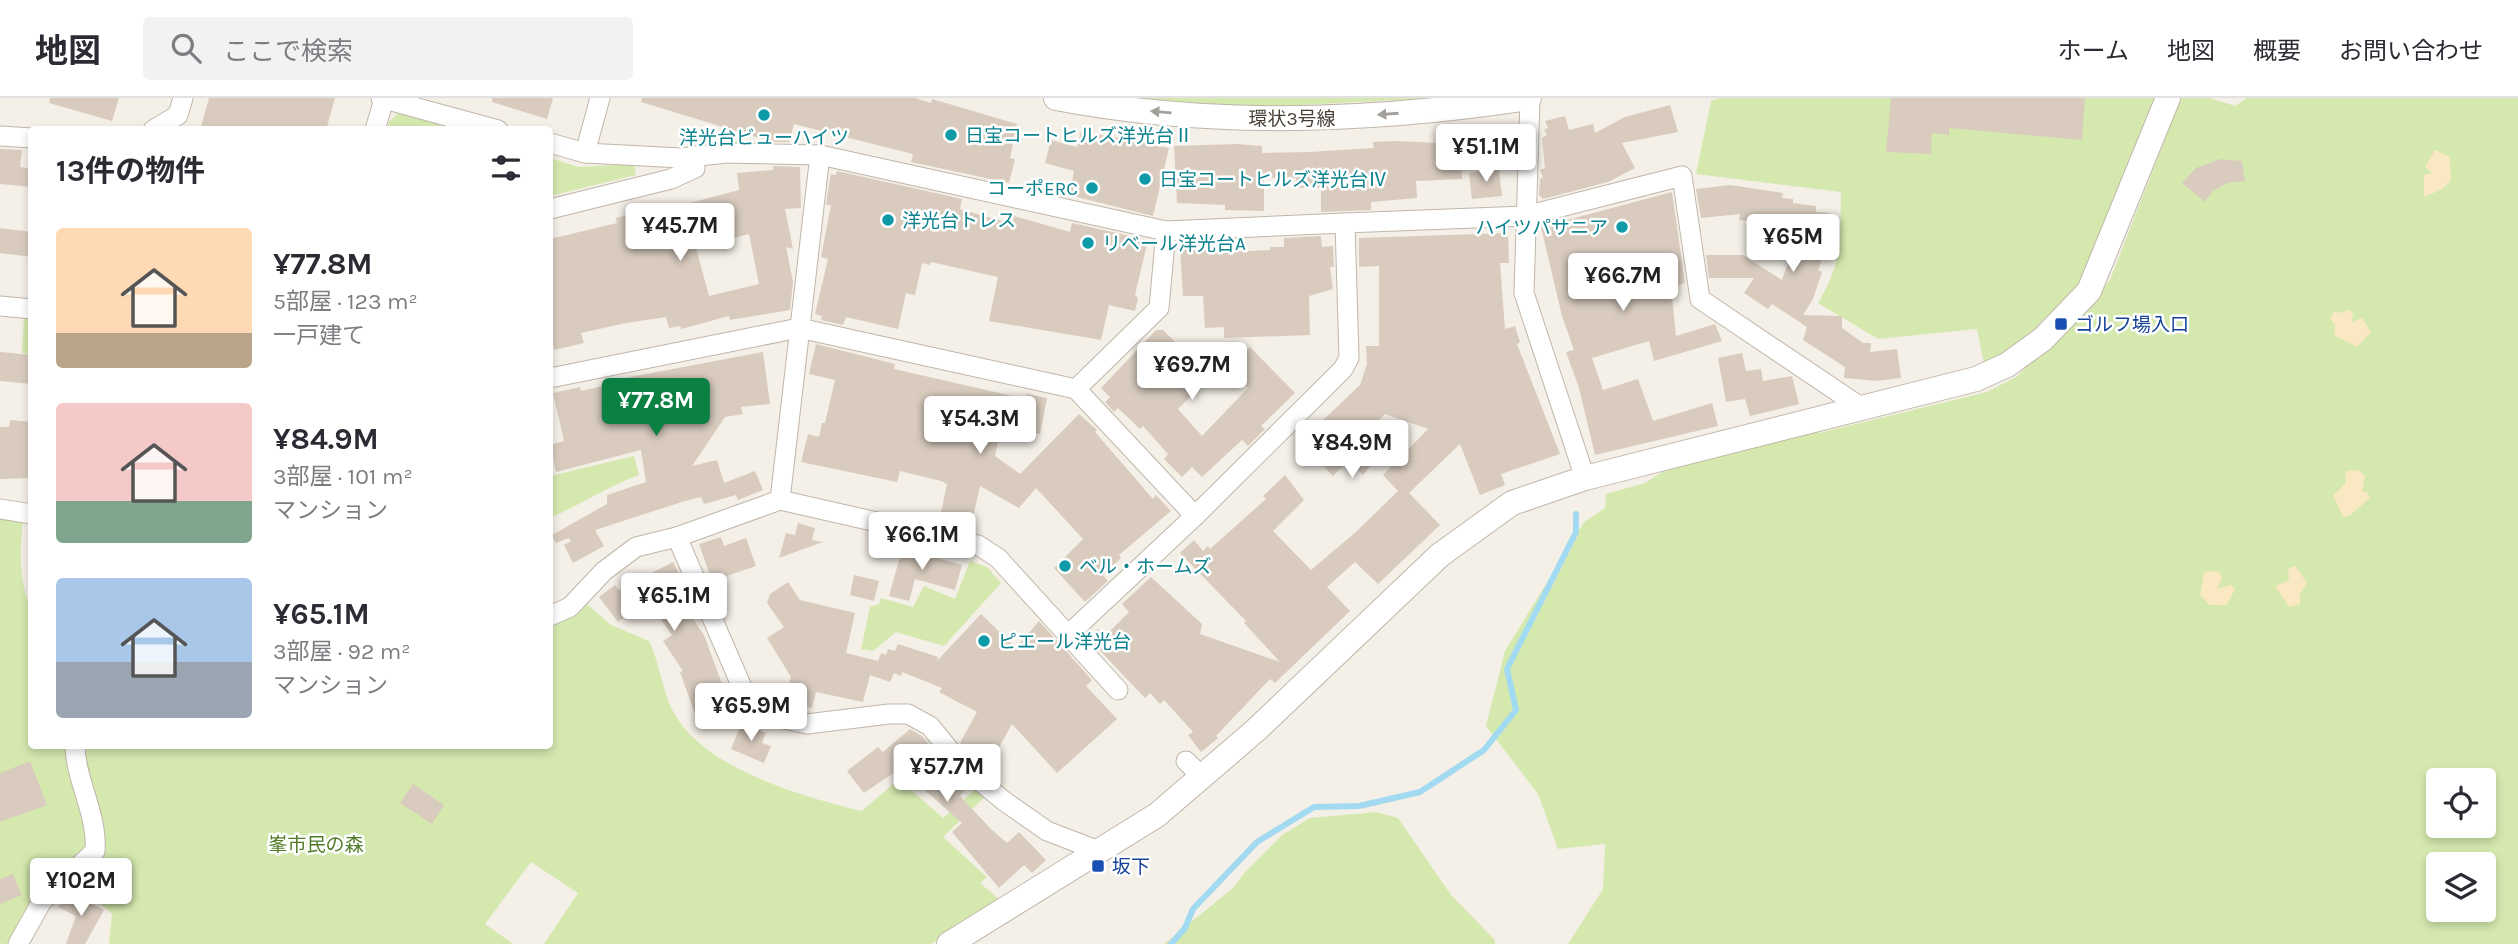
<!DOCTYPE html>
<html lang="ja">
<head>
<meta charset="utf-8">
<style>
	:root { --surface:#fff; --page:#f2f2f3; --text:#2b2b33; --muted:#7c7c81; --line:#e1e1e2; --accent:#0b8043 }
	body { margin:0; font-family:Karla,"Noto Sans JP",sans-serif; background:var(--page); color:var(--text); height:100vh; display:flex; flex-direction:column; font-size:26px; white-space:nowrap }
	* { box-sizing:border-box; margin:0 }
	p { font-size:23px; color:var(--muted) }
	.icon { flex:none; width:38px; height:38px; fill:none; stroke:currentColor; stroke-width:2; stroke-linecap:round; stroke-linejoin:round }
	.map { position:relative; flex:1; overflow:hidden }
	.sheet { position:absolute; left:28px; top:28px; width:525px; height:623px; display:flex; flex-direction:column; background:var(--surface); border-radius:7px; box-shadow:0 4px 10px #0003 }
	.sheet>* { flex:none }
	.tools { position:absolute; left:2426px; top:670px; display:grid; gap:14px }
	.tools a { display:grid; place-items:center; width:70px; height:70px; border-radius:7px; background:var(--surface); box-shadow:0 4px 10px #0003; font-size:35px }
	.price { position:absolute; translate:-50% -60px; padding:0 16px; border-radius:7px; background:#fff; color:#222; font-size:23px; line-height:46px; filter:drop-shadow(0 2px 4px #0008) }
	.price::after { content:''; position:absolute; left:50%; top:42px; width:21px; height:16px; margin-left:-10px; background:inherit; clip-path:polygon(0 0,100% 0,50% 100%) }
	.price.active { background:var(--accent); color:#fff }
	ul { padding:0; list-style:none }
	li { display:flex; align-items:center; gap:21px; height:175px; padding:0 28px }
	li span { display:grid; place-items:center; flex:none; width:196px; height:140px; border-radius:7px; color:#555 }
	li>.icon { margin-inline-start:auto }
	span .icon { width:84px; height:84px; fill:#fffc; stroke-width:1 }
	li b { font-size:30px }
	h2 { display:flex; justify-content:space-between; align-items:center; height:84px; padding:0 28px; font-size:30px }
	header { display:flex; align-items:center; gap:42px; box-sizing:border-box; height:98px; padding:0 35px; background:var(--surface); border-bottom:2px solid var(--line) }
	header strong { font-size:33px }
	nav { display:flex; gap:38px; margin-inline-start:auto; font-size:24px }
	.search { width:490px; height:63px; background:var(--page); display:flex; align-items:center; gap:18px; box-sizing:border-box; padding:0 24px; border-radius:7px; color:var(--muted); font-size:26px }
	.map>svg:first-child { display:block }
	.green { fill:#d5e9af; fill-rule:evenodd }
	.sand { fill:#f9e8c2 }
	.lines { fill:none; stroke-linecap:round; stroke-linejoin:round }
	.stream { stroke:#a2daf2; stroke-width:6 }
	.building { fill:#d9ccbf; fill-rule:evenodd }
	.minor-casing { stroke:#c0b6a9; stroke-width:21 }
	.tertiary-casing { stroke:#c0b6a9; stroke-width:26 }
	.minor { stroke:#fff; stroke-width:19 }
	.tertiary { stroke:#fff; stroke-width:24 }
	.oneway { fill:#a39f9a }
	.culture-dot { fill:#0f9aa8; stroke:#fff; stroke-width:2.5 }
	.transit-dot { fill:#1a4fb4; stroke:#fff; stroke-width:2.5 }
	.labels { text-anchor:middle; stroke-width:5; stroke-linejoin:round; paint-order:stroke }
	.street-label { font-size:19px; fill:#473f36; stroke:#fff }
	.culture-label { font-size:19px; fill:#0d838f; stroke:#fff; text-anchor:start }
	.transit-label { font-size:19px; fill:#164399; stroke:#fff; text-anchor:start }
	.park-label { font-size:19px; fill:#507b27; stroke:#fff }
</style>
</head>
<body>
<header>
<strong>地図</strong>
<div class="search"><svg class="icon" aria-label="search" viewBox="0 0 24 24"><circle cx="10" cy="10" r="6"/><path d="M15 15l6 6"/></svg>ここで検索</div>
<nav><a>ホーム</a><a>地図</a><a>概要</a><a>お問い合わせ</a></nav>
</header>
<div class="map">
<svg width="2518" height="846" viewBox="0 0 2518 846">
	<rect width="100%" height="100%" fill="#f4efe7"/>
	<g class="green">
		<polygon points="1111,0 1435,0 1262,9"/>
		<path d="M1720 0H2157L2089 171 2068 201 2038 227V235L2029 244 1984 266 1977 231 1878 241 1818 205C1843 163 1840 142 1841 94L1696 76 1711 3Z"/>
		<path d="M2181 0H2210L2235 8 2247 0H2518V846H1568L1603 791 1605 746 1558 751 1538 696 1486 628 1505 553 1584 424 1605 410 1606 396 1645 385 1684 360 1811 327 1819 335 1987 294 2018 278 2056 230 2093 203 2110 182ZM2438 682H2483V728H2438ZM2438 766H2483V812H2438Z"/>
		<polygon points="399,15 454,31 387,32 389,23"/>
		<polygon points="550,60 579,69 634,66 636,77 550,98"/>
		<polygon points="24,218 31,218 31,256 22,255"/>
		<path d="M634 358 639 377C607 389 580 407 550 420V378Z"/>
		<path d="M0 419 23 423C19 454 19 485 32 514V648H69L91 736 88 752 10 846H0Z"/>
		<polygon points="970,463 987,469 1001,485 944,548 896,534 873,553 861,551 870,509 879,506 881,500 913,509 924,488 955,501"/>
		<path d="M587 506 611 527 649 543C660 566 663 596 674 615 704 671 804 699 862 713L899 681 943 720 978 689 988 696 943 739 987 779 980 785 999 801 991 805 995 809 931 846H544L578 795 531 764 485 826 513 846H109L112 816 74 782 99 754 80 648H550V527Z"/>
		<polygon points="1376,714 1398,720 1451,797 1495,842 1495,846 1164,846 1233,790 1245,774 1282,737 1310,720"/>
	</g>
	<g class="sand">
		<path d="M2435 52 2450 59C2449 66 2451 71 2451 77 2452 90 2432 95 2424 99V77L2432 75 2425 69Z"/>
		<polygon points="2349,212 2353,215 2352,224 2362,220 2371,234 2357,249 2334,237 2335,226 2330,221 2334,213 2339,215"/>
		<polygon points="2358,372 2365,378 2362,394 2367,394 2370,400 2349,418 2343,419 2333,397 2345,386 2346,373"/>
		<polygon points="2295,468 2307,485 2300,495 2300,506 2289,509 2275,488 2289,482 2288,471"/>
		<polygon points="2214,473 2220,475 2222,481 2217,491 2231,487 2235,491 2227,507 2210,507 2200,497 2204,474"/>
	</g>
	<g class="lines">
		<polyline class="stream" points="1171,846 1185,830 1193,811 1257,744 1314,709 1359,708 1420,694 1484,652 1516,612 1507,571 1576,434 1576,416"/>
	</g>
	<g class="building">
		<polygon points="50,0 119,0 112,23 49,5"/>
		<polygon points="209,0 335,0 326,32 200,32"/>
		<polygon points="492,0 553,0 547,21 492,4"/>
		<polygon points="642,0 915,0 931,5 932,1 1017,26 1010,60 1015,61 1009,85 911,64 913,56 794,26 789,44 772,44 641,4"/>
		<polygon points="1891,0 2085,0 2082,42 1949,30 1949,37 1932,35 1931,56 1886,54"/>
		<polygon points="1670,7 1678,34 1622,45 1635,70 1608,84 1543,101 1539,97 1540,81 1543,79 1540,72 1545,70 1542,40 1547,37 1544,32 1548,30 1545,23 1565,18 1569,32 1593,26 1595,35 1625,19"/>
		<polygon points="1081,33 1169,50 1153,118 1069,97 1074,73 1045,65 1051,42 1077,49"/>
		<polygon points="1395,43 1460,46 1462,81 1416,83 1417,100 1371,104 1371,112 1321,114 1321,89 1297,90 1296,80 1264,80 1264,113 1225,112 1225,107 1177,105 1174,48 1237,46 1262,48 1262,55 1309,54 1374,50 1373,44"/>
		<polygon points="0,51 22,52 20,69 32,71 32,89 0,86"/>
		<polygon points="2221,61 2242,63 2245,83 2227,85 2212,94 2205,104 2182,85 2196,70"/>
		<path d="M773 68 800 69 801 110 785 111 793 151 786 149 793 184 790 212 730 222 729 218 681 231 680 228 669 230 666 219 626 225 581 235 584 245 554 252 550 231V141L617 125 616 120 637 115 640 130 674 122 671 110 739 92 737 75 773 72ZM749 136 759 186 709 198 696 150Z"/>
		<polygon points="1499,72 1502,98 1472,101 1469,75"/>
		<polygon points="837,73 962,101 960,111 1012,126 1014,118 1070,134 1072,125 1148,142 1135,197 1138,200 1135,213 1109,207 1101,242 989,223 998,179 931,164 930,167 922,165 915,197 906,195 898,231 846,219 843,227 821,222 822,218 815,216 828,161 821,159 831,107 826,107 830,80 831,76 836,77"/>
		<polygon points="1730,87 1783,95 1782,100 1793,101 1793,105 1816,108 1816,114 1829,115 1826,150 1818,172 1822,174 1813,201 1803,217 1842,218 1842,230 1863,245 1871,245 1870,254 1897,251 1901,280 1877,283 1844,280 1845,269 1803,242 1807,229 1772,206 1768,211 1744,195 1754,180 1709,180 1706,157 1743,157 1782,182 1797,140 1764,138 1765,125 1739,122 1740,116 1701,120 1696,91"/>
		<polygon points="1672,94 1685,185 1671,189 1676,238 1715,226 1722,243 1654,263 1649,243 1592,260 1603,292 1638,281 1653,323 1712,305 1718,328 1595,357 1579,290 1566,254 1574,252 1562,218 1541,129"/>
		<polygon points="0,130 32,134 32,159 0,155"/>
		<polygon points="1508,135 1509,165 1500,165 1505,231 1515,228 1520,244 1517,246 1560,356 1501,376 1505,387 1480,397 1460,346 1409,395 1440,427 1378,486 1355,464 1327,489 1350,513 1275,585 1270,581 1216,638 1218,640 1201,654 1188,637 1193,634 1164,602 1160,606 1150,595 1145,600 1088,540 1098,531 1105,538 1129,514 1122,506 1151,479 1202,526 1200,536 1280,564 1244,525 1246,523 1180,455 1194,442 1203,453 1208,448 1210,451 1266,401 1263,398 1285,377 1304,402 1273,433 1311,472 1357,433 1398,393 1383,377 1428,331 1385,316 1359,343 1378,359 1363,377 1348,363 1333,378 1300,344 1360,287 1367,266 1366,248 1379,248 1379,168 1359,169 1359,140"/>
		<polygon points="1321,138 1322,149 1333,148 1334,169 1330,169 1333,191 1309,198 1310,237 1224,240 1224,229 1205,230 1203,198 1183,198 1180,150 1227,148 1227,154 1270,152 1270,149 1284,149 1284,140"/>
		<polygon points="1156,232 1163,232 1179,248 1179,243 1212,277 1178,311 1202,338 1248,290 1228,270 1250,249 1295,295 1261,328 1265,331 1248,348 1242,342 1202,379 1192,369 1182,379 1164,361 1168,356 1143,328 1140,331 1118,310 1114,314 1105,304 1110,299 1101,290"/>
		<polygon points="816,246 895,266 894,271 1026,301 1027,296 1047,300 1040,336 1001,328 995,358 1020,376 1079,316 1097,332 1095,334 1153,401 1156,397 1171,413 1119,457 1121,460 1103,477 1108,483 1085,504 1054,470 1083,441 1036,390 1019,410 980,388 971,428 966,427 965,431 939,425 947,386 941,383 900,373 897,384 801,364 808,336 819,339 822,325 825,325 835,282 809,276"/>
		<polygon points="0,254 32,257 32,286 0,283"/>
		<polygon points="763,254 770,306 741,309 743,316 725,319 692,368 717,362 724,385 755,373 763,392 738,402 736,397 704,406 701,399 685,403 595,432 604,448 573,465 564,447 571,443 569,440 556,445 552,437 607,406 607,397 646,384 641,352 556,374 550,347 564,343 553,295 580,289 581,293 625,283 625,280"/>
		<polygon points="1742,255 1746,273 1761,271 1763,283 1792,278 1799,306 1750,318 1745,301 1726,304 1718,260"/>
		<polygon points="10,322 32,324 32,380 0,381 0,329 9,329"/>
		<polygon points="798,425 815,430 812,442 823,444 779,460 786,435 795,437"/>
		<polygon points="721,439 724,448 746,440 756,468 712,483 699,446"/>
		<polygon points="903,448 935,454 933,459 962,467 955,492 915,481 909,503 889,498"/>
		<polygon points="673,464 683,483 671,489 704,537 729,605 695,616 680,574 683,573 663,543 672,537 647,502 618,524 599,499 615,487 619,492"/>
		<polygon points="854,477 879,483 874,503 850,497"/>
		<polygon points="788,484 800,502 855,515 846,555 878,563 881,555 886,557 888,551 895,553 898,546 938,559 937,563 981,516 1016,550 1039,523 1092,582 1086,588 1117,621 1057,675 1012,626 992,662 960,645 977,614 939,594 942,590 902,574 901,578 894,575 890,584 870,577 863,604 816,594 812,610 785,603 791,579 767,540 784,529 767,505 770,496"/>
		<polygon points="742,624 766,635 762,645 771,648 764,665 731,651"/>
		<polygon points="910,631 922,638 944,664 940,668 966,691 960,698 991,731 1007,745 1019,734 1046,762 1032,775 1024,767 999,790 952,734 962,725 920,688 916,693 895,674 864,695 847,673 878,649 883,654"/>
		<polygon points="30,663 47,707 0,724 0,675"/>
		<polygon points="413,686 444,707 432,726 400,705"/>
		<polygon points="13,776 22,797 0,806 0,781"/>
		<polygon points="70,794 104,812 85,846 66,846 76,818 58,809"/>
	</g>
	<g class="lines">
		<defs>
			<g id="minor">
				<polyline points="381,0 498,32"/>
				<polyline points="1530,0 1524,195 1585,380"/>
				<polyline points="153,32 178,17 183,0"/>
				<polyline points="375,32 384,1"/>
				<polyline points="0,38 32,40"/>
				<polyline points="550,45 585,55 600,0"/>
				<polyline points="585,55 681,60 726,55 820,57 1166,133 1345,125"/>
				<polyline points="550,111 671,81 695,70 694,58"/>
				<polyline points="0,208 32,211"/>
				<polyline points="550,280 799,230 1076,291 1195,418 1343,271 1349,260 1345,125 1525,118 1682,78 1700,201 1862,310"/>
				<polyline points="1076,291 1159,210 1166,133"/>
				<polyline points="780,402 820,57"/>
				<polyline points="0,411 32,416"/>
				<polyline points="677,439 748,603 784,621 807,626 889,616 908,616 930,628 965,671 1004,703 1047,733 1099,753"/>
				<polyline points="550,518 570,509 604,473 636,449 677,439 780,402 978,447 998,460 1118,592"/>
				<polyline points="1069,536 1195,418"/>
				<polyline points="1186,663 1202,679"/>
				<path d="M18 846 42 803 95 753C98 717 76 684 75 648"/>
			</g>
			<g id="tertiary">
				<path d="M1056 0C1212 30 1372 24 1529 0"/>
				<polyline points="949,846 1157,717 1256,632 1440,457 1512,405 1585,380 1976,281 2007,267 2043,241 2089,193 2168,0"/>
			</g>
		</defs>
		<use href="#minor" class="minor-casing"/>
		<use href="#tertiary" class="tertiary-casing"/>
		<use href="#minor" class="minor"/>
		<use href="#tertiary" class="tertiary"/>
	</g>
	<defs><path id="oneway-solid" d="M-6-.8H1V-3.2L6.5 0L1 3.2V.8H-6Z" transform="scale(1.75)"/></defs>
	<g class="oneway">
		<use href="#oneway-solid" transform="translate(1161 14) rotate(-175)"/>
		<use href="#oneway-solid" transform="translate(1388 16) rotate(176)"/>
	</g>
	<g class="culture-dot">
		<circle cx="764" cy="17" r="7"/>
		<circle cx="951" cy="37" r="7"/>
		<circle cx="1145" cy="81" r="7"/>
		<circle cx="1092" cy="90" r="7"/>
		<circle cx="888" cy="122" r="7"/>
		<circle cx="1622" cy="129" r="7"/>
		<circle cx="1088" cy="145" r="7"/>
		<circle cx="1065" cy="468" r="7"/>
		<circle cx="984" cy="543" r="7"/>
	</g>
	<g class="transit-dot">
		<rect x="2054" y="219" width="14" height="14" rx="3.5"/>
		<rect x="1091" y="761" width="14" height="14" rx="3.5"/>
	</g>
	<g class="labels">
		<g class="street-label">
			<text x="1292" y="27">環状3号線</text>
		</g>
		<g class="culture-label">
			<text x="965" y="44">日宝コートヒルズ洋光台Ⅱ</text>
			<text x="764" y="46" text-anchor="middle">洋光台ビューハイツ</text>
			<text x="1159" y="88">日宝コートヒルズ洋光台Ⅳ</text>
			<text x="1078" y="97" text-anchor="end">コーポERC</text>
			<text x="902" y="129">洋光台トレス</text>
			<text x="1608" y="136" text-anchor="end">ハイツパサニア</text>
			<text x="1102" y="152">リベール洋光台A</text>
			<text x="1079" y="475">ベル・ホームズ</text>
			<text x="998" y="550">ピエール洋光台</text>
		</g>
		<g class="transit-label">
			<text x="2075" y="233">ゴルフ場入口</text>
			<text x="1112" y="775">坂下</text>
		</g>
		<g class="park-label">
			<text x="316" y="753">峯市民の森</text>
		</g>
	</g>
</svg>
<div class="tools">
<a><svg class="icon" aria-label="locate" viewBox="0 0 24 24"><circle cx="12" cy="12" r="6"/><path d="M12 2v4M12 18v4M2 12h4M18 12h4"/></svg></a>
<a><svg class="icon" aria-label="layers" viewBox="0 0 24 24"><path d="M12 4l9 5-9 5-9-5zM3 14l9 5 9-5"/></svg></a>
</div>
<b class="price" style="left:1486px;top:86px">¥51.1M</b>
<b class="price" style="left:680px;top:165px">¥45.7M</b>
<b class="price" style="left:1793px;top:176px">¥65M</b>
<b class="price" style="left:1623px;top:215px">¥66.7M</b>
<b class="price" style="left:1192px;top:304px">¥69.7M</b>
<b class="price active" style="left:656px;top:340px">¥77.8M</b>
<b class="price" style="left:980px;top:358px">¥54.3M</b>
<b class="price" style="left:1352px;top:382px">¥84.9M</b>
<b class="price" style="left:922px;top:474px">¥66.1M</b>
<b class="price" style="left:674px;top:535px">¥65.1M</b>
<b class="price" style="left:751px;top:645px">¥65.9M</b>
<b class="price" style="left:947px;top:706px">¥57.7M</b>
<b class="price" style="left:81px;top:820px">¥102M</b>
<section class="sheet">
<h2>13件の物件<svg class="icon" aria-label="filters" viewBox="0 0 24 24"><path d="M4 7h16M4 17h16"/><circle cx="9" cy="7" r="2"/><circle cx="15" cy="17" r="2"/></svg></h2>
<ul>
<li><span style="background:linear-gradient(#ffd9b3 75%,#b9a48a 0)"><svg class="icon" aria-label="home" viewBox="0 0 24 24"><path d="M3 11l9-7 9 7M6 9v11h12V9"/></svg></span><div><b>¥77.8M</b><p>5部屋 · 123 m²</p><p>一戸建て</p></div></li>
<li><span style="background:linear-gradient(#f6c9c9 70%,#7fa58c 0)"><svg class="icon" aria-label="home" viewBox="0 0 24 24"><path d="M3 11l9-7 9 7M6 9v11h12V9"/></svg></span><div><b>¥84.9M</b><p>3部屋 · 101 m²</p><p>マンション</p></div></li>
<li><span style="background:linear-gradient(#a9c7e8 60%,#9aa5b1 0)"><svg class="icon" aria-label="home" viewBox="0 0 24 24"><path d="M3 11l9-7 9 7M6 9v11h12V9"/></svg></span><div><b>¥65.1M</b><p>3部屋 · 92 m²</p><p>マンション</p></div></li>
</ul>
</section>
</div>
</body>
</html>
